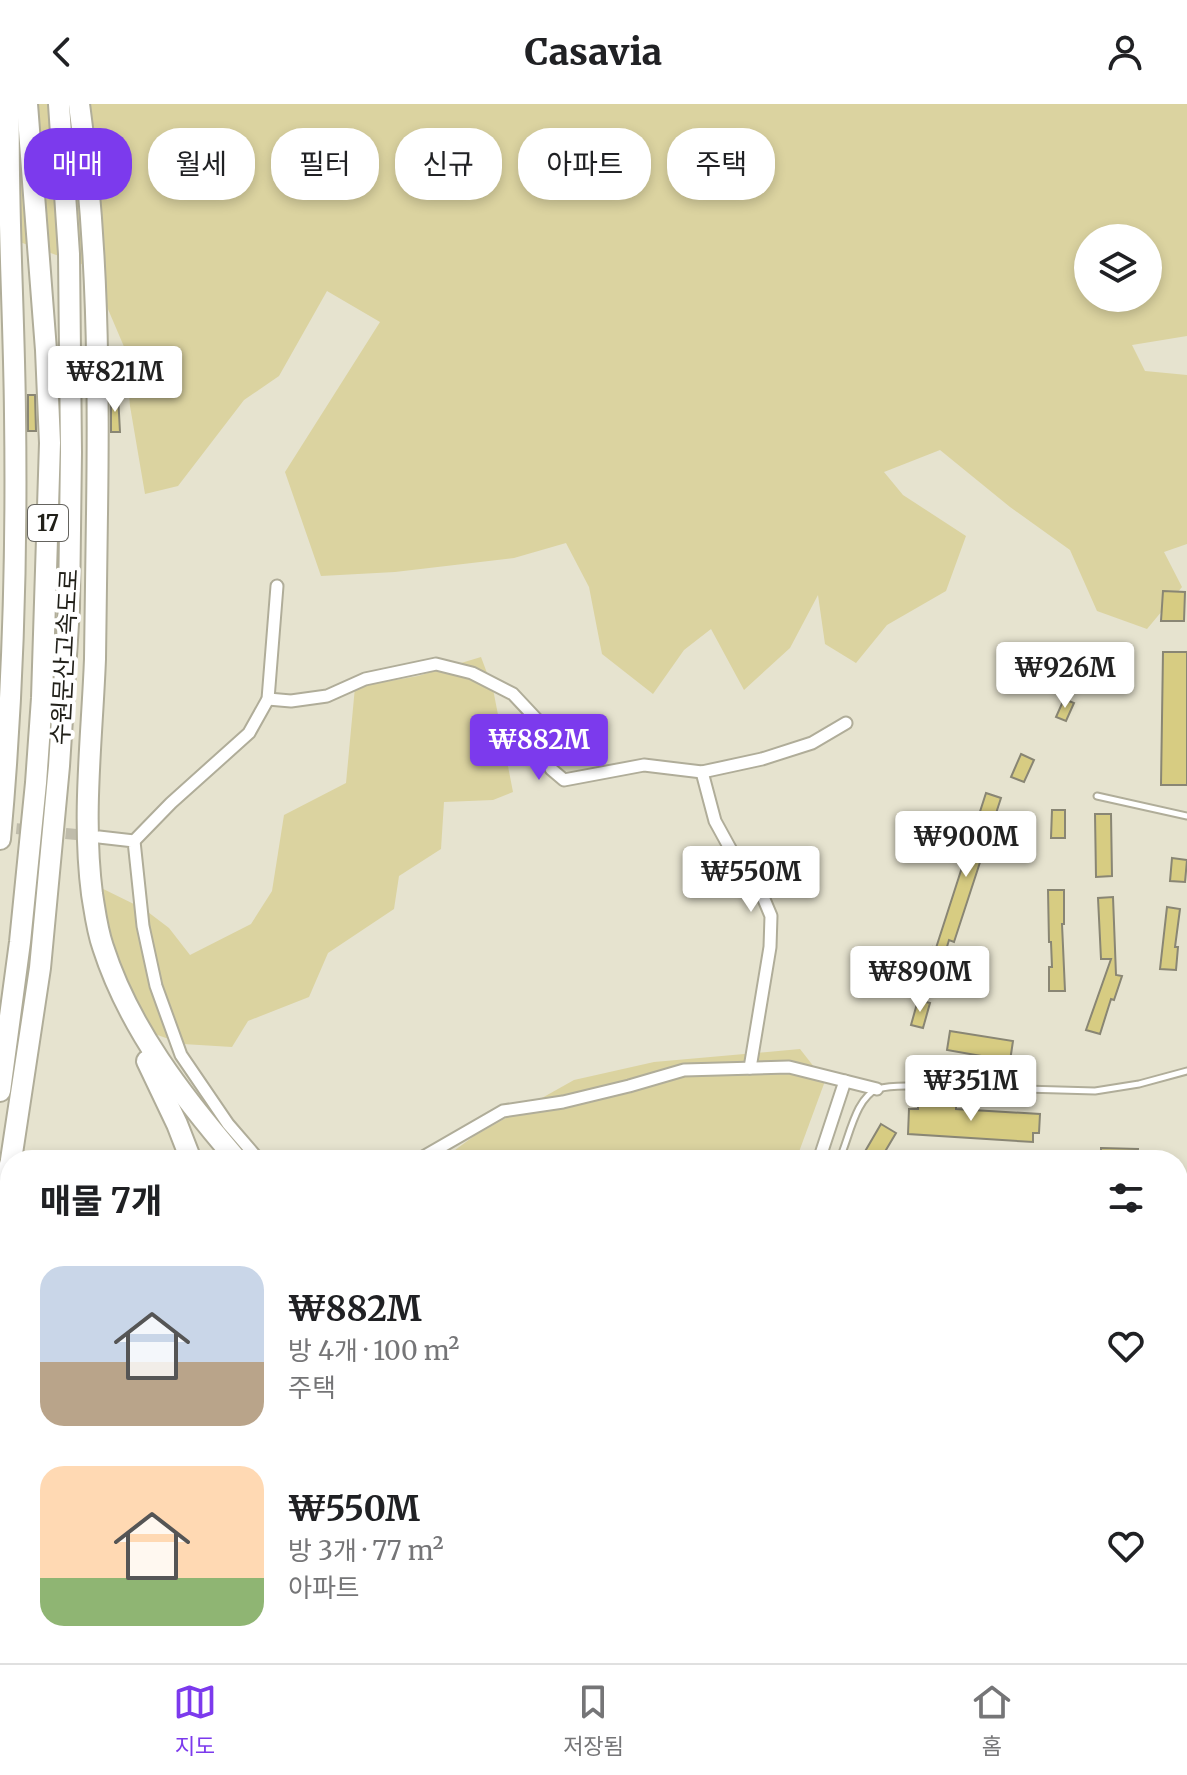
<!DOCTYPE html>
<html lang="ko">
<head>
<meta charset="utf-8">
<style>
	:root { --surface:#fff; --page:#f2f2f2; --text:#202124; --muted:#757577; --line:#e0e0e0; --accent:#7c3aed }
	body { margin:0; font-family:Merriweather,"Noto Sans KR",serif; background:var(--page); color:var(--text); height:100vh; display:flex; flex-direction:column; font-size:30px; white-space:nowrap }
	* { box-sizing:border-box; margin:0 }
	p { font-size:26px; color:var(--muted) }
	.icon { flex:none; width:44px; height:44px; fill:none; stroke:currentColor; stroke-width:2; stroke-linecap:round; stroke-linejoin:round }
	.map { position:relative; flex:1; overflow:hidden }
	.drawer { position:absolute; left:0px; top:1046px; width:1188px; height:514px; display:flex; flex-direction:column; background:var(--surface); border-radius:32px 32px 0 0; box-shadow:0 4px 12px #0003 }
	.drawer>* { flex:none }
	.hud { position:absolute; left:24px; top:24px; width:1140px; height:72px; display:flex; gap:16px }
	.tools { position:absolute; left:1074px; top:120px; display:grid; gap:16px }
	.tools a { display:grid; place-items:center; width:88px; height:88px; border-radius:50%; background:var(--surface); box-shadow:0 4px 12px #0003; font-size:40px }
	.price { position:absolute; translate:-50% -68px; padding:0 18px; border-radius:8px; background:#fff; color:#222; font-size:26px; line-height:52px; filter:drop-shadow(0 2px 4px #0008) }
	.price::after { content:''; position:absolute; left:50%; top:48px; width:24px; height:18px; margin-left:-12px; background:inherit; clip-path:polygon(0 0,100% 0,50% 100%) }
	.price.active { background:var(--accent); color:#fff }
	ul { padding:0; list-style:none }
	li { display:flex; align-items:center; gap:24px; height:200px; padding:0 40px }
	li span { display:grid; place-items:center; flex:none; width:224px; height:160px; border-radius:24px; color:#555 }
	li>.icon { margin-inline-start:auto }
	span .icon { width:96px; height:96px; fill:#fffc; stroke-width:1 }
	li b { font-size:34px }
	h2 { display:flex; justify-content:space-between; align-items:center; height:96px; padding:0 40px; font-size:34px }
	.chip { padding:0 28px; border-radius:32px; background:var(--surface); box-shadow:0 4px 12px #0003; font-size:28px; line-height:72px }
	.chip.active { background:var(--accent); color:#fff }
	header { display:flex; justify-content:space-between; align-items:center; height:104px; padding:0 40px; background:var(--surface); font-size:36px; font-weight:800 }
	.tabs { display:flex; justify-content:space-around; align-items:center; height:112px; border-top:2px solid var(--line); background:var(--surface); font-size:22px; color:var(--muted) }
	.tabs a { display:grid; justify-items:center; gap:4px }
	.tabs .active { color:var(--accent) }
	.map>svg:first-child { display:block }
	.green { fill:#dbd3a0; fill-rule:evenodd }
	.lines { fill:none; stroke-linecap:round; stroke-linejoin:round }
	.stream { stroke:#ada159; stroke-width:4 }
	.building { fill:#d7cc82; stroke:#898674; stroke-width:2 }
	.minor-tunnel { stroke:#bfbcab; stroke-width:11; stroke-dasharray:11 5.5; stroke-linecap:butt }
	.service-casing { stroke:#b0ad99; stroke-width:9 }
	.minor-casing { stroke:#b0ad99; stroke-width:15 }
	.motorway-casing { stroke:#b0ad99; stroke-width:24 }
	.service { stroke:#fff; stroke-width:5 }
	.minor { stroke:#fff; stroke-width:11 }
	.motorway { stroke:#fff; stroke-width:20 }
	.labels { text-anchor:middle; stroke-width:8; stroke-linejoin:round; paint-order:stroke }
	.shield { fill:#fff; stroke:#64635e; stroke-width:2 }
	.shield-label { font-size:22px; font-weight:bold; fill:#212019 }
	.street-label { font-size:24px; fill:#212019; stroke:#fff }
</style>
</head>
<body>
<header><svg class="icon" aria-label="back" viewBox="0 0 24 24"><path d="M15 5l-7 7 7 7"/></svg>Casavia<svg class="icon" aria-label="person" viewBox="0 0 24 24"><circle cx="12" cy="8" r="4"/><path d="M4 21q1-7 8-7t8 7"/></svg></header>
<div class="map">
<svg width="1187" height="1559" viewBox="0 0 1187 1559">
	<rect width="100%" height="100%" fill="#e6e3cf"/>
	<g class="green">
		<path d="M0 0H1187V232L1132 241 1145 267 1187 271V440L1164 448 1182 483 1147 525 1097 507 1070 446 1010 403 940 346 884 368 903 391 966 432 946 487 887 521 856 559 825 540 818 491 790 544 744 586 711 525 684 546 653 590 602 550 589 483 566 439 514 454 395 468 321 472 285 368 380 218 327 187 279 272 244 296 178 382 145 390 130 302 125 245 90 163 0 131ZM1088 134H1148V194H1088Z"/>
		<polygon points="481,553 493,585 513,688 493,696 444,698 441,745 399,772 394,805 328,849 309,893 248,917 232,943 183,940 149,928 124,880 89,778 144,805 169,824 190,851 251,820 272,787 284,711 346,679 355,583 418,572"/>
		<polygon points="800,945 825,977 796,1056 448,1056 451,1049 474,1032 574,976 654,958"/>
	</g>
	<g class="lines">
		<polyline class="stream" points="1178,1343 1187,1339"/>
	</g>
	<g class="building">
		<polygon points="28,291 35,291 36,327 28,327"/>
		<polygon points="118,291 120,328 111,328 111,292"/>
		<polygon points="1163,487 1185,488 1184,517 1161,517"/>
		<polygon points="1163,548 1187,548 1187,681 1161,681"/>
		<polygon points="1064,595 1074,599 1066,617 1056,613"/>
		<polygon points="1021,650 1034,656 1024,678 1011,673"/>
		<polygon points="986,689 1001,694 954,838 949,836 940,866 927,862 933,843 936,844"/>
		<polygon points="1052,706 1065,706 1065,734 1051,734"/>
		<polygon points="1095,710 1111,710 1112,772 1096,773"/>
		<polygon points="1172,754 1187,756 1185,778 1170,777"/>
		<polygon points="1048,786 1064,786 1064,820 1062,820 1065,887 1049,887 1049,863 1052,863 1051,838 1049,838"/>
		<polygon points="1113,793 1116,871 1122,872 1114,896 1111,895 1100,930 1086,926 1111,855 1101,855 1098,794"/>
		<polygon points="1167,803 1180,805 1175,843 1178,843 1176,866 1160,865"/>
		<polygon points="918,896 930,899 923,924 911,921"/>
		<polygon points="950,927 1013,937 1010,957 947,946"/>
		<polygon points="918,995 929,996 929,999 956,1000 956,1005 1040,1010 1039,1029 1033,1029 1033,1038 908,1030 909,1005 918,1005"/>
		<polygon points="881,1020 896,1029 880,1056 860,1056"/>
		<polygon points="1101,1044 1138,1045 1137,1056 1101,1056"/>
	</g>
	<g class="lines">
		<g class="minor-tunnel">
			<polyline points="0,723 91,732"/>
			<polyline points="477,1550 479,1559"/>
		</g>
		<defs>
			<g id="service">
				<polyline points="1097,692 1187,712"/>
				<path d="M839 1056C849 1036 855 993 878 985 890 981 904 982 916 982L1095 987 1139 980 1187 967"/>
				<polyline points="1178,1303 1187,1297"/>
			</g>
			<g id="minor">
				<polyline points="268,595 291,597 327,592 365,575 436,560 472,569 513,590 542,621 551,665 564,676 644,661 702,668 762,655 812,639 846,619"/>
				<polyline points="702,668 715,717 732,748 758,781 771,812 770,843 750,964"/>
				<polyline points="99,733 134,737 143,822 156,882 181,951 228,1020 259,1056"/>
				<polyline points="134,737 171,699 249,629 268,595 277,482"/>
				<polyline points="418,1056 503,1007 563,998 629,982 684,966 789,963 877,985"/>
				<polyline points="819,1056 845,977"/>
				<polyline points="0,1158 10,1162"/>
				<polyline points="87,1550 89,1559"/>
			</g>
			<g id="motorway">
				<path d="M79 0C98 136 99 273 97 410 96 458 96 506 95 555 92 633 82 712 92 790 95 808 97 826 103 843 129 924 182 992 237 1056"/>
				<path d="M0 735C13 593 17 452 15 310 14 206 7 103 9 0"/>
				<polyline points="147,957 177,1020 191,1056"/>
				<polyline points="0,987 20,838 36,679 42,594 50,339 46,246 27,0"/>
				<polyline points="11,1056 40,864 59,662 69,504 71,348 69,150 59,0"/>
				<polyline points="0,1124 10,1060"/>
				<polyline points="0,1318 10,1294"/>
				<polyline points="0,1387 10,1389"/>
				<polyline points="0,1423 10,1425"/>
				<polyline points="0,1455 10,1457"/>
				<polyline points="1178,1541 1187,1541"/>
				<polyline points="561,1550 620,1559"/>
				<polyline points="826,1550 915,1559"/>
				<polyline points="147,1559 151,1550"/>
			</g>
		</defs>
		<use href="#service" class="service-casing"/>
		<use href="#minor" class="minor-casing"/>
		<use href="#motorway" class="motorway-casing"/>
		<use href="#service" class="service"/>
		<use href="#minor" class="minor"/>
		<use href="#motorway" class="motorway"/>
	</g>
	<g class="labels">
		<rect class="shield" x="28" y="401" width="40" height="36" rx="6"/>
		<g class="shield-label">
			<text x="48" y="427">17</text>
		</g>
		<g class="street-label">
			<text transform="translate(65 553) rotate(-87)" y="8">수원문산고속도로</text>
		</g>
	</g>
</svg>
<div class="tools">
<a><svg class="icon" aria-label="layers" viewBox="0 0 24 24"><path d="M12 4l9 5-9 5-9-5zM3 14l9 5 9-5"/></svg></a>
</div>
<b class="price" style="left:115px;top:310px">₩821M</b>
<b class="price" style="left:1065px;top:606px">₩926M</b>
<b class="price active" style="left:539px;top:678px">₩882M</b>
<b class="price" style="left:966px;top:775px">₩900M</b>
<b class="price" style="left:751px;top:810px">₩550M</b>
<b class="price" style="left:920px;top:910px">₩890M</b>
<b class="price" style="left:971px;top:1019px">₩351M</b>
<div class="hud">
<a class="chip active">매매</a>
<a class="chip">월세</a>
<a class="chip">필터</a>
<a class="chip">신규</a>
<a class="chip">아파트</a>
<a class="chip">주택</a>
</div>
<section class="drawer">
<h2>매물 7개<svg class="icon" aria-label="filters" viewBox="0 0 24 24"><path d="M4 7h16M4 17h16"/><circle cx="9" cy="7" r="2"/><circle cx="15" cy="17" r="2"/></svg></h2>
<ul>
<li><span style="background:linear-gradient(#c9d6e8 60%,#b9a48a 0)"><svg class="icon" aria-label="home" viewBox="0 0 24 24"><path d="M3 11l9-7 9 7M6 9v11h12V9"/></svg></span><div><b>₩882M</b><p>방 4개 · 100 m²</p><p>주택</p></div><svg class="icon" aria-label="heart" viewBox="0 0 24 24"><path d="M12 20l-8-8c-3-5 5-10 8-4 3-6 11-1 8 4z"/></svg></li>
<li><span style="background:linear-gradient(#ffd9b3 70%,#8fb573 0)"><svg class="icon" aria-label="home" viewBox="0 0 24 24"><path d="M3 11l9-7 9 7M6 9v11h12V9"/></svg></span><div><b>₩550M</b><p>방 3개 · 77 m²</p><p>아파트</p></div><svg class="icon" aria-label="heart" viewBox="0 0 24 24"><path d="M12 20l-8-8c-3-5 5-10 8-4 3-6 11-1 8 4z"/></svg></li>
</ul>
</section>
</div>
<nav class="tabs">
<a class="active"><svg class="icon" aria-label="map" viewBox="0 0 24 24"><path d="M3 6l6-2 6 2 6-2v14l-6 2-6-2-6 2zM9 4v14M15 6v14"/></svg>지도</a>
<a><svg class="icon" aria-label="saved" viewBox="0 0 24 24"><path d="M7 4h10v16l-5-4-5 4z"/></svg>저장됨</a>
<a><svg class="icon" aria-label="home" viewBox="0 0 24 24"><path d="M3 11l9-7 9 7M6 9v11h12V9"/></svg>홈</a>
</nav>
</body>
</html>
